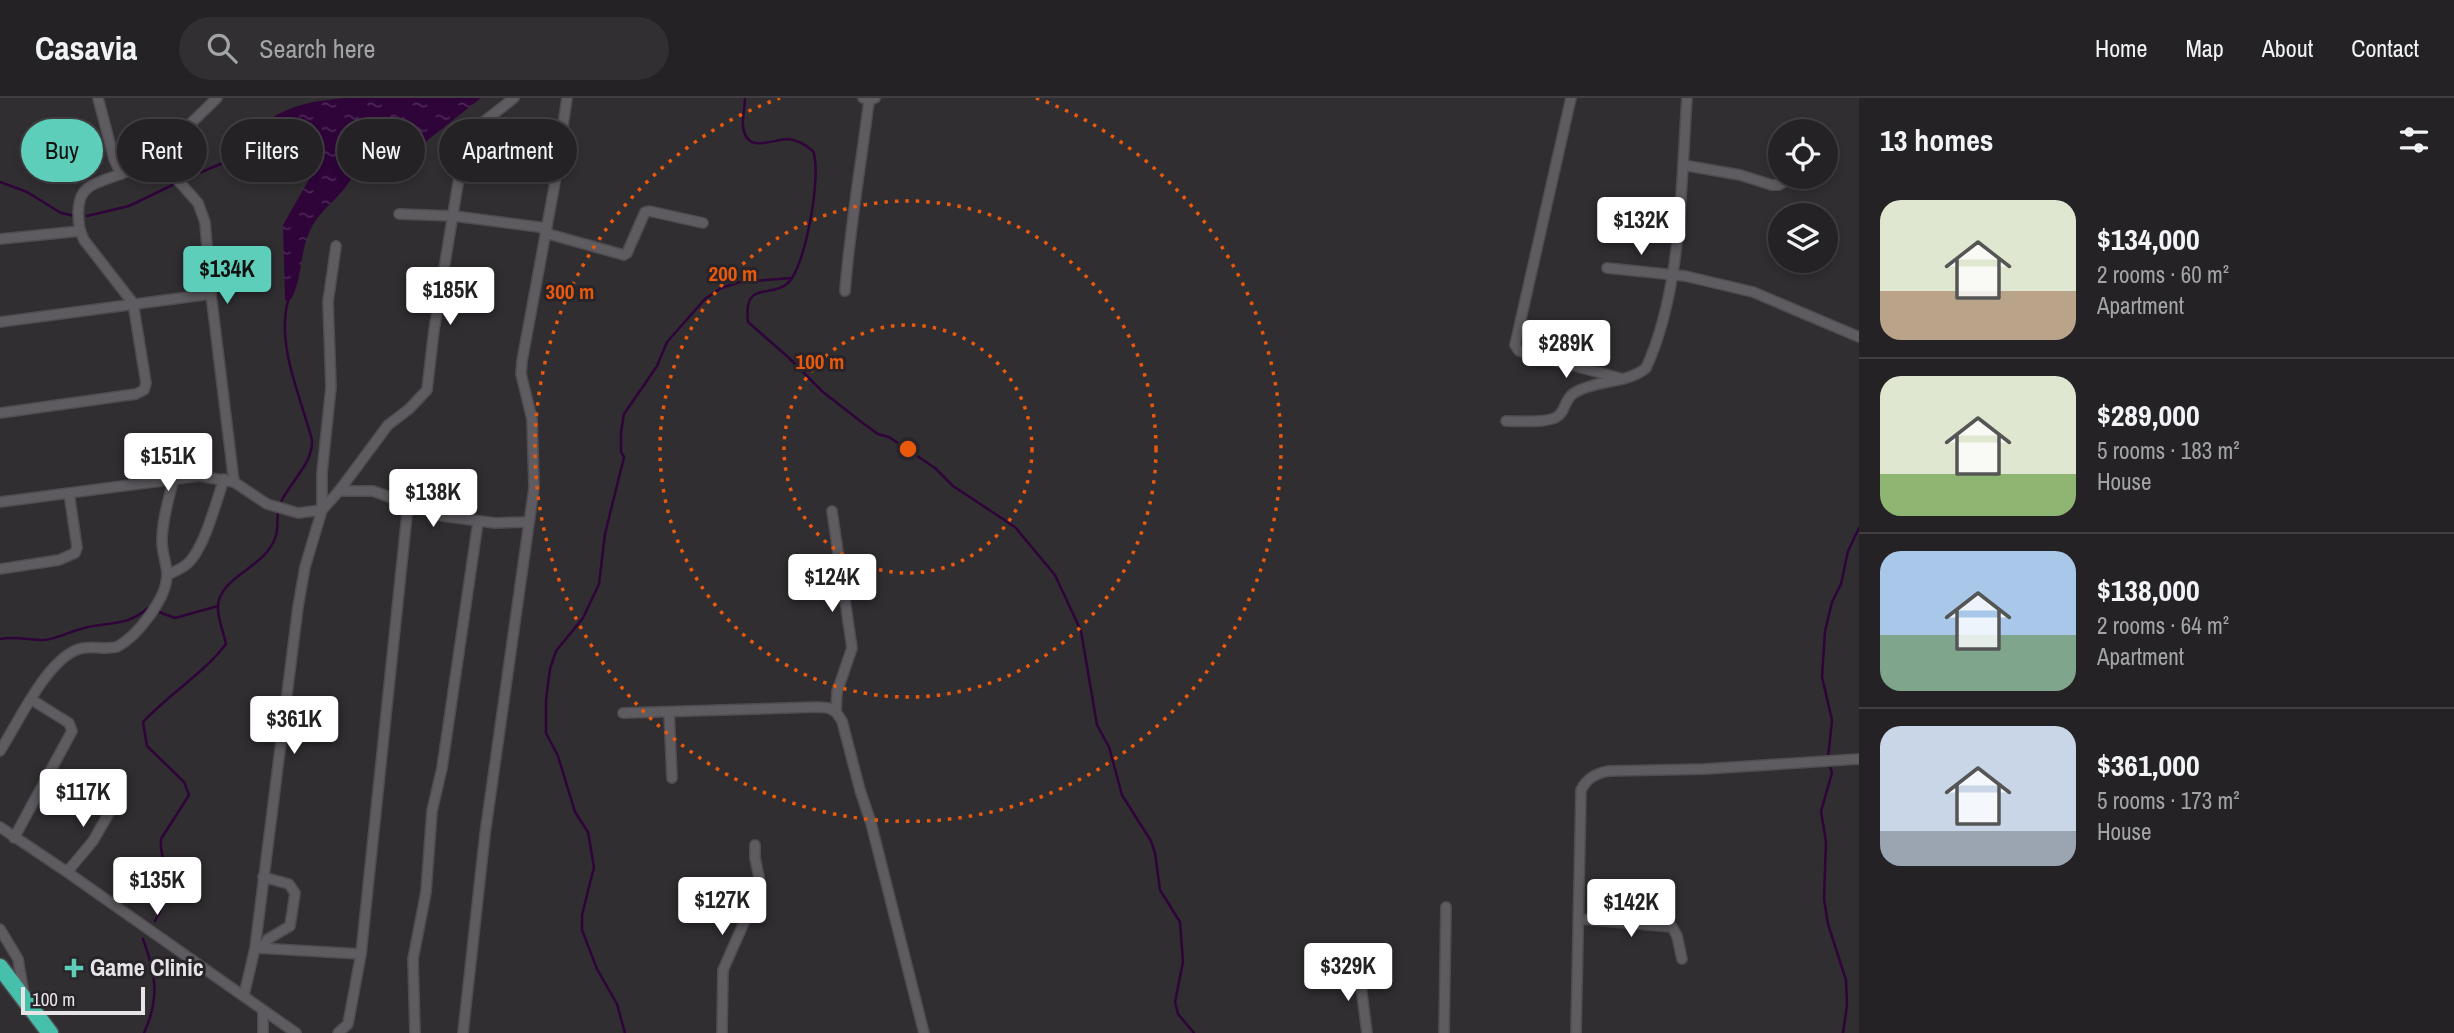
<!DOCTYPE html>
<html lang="en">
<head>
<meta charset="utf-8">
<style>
	:root { --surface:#252226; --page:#312f32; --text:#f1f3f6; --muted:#a3a4a7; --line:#423f43; --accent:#5dceb9 }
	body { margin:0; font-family:"Archivo Narrow",sans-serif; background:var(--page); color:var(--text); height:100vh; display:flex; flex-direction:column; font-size:26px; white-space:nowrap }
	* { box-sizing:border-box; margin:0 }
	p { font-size:23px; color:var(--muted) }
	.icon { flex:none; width:38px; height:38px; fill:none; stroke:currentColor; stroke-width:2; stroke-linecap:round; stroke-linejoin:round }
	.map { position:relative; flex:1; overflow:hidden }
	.details { display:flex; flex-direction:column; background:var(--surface); width:595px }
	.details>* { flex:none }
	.hud { position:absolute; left:21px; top:21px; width:665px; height:63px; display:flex; gap:14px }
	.tools { position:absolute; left:1768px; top:21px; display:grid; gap:14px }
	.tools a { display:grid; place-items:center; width:70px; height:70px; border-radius:50%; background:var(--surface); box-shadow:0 4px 10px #0003,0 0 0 2px var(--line); font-size:35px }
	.scale { position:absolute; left:21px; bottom:18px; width:124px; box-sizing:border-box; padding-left:7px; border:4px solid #e7e4e7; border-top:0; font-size:19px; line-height:24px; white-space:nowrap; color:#e7e4e7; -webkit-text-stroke:5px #282429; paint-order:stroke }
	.price { position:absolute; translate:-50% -60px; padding:0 16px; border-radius:7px; background:#fff; color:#222; font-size:23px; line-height:46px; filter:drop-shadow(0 2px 4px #0008) }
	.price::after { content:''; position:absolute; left:50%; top:42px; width:21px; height:16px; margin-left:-10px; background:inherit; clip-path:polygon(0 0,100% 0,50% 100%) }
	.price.current { background:var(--accent); color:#111 }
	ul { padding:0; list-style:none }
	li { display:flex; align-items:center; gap:21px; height:175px; padding:0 21px }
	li+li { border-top:2px solid var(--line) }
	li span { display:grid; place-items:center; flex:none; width:196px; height:140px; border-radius:21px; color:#555 }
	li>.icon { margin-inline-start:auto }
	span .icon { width:84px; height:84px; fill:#fffc; stroke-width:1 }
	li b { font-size:30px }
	h2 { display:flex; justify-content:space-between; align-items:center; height:84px; padding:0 21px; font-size:30px }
	.chip { padding:0 24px; border-radius:32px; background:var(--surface); box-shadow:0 4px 10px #0003,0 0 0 2px var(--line); font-size:24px; line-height:63px }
	.chip.current { background:var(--accent); color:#111 }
	header { display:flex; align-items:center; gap:42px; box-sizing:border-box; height:98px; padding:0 35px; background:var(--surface); border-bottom:2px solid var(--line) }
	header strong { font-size:33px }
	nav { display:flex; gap:38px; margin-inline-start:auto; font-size:24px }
	.search { width:490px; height:63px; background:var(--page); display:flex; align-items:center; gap:18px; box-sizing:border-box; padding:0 24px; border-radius:38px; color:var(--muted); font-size:26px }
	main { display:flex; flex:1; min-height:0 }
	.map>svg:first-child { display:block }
	.water { fill:url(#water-ripples) }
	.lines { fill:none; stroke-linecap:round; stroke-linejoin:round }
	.stream { stroke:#2e0439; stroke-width:2.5 }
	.street-casing { stroke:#4f4c4f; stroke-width:12 }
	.highway-casing { stroke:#4f4c4f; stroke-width:19 }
	.street { stroke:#5f5c61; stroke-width:9 }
	.highway { stroke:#47c0ab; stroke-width:16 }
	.ring { fill:none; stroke:#e8590c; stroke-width:3.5; stroke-dasharray:3.5 7 }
	.poi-dot { fill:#5dceb9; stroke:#282429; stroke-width:2.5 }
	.labels { text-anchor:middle; stroke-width:6; stroke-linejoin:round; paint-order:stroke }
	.poi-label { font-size:24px; font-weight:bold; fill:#e7e4e7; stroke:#282429; text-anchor:start }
	.centre { fill:#e8590c; stroke:#282429; stroke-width:3.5 }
	.ring-label { font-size:21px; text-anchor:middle; font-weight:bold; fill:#e8590c; stroke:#282429; stroke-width:6; stroke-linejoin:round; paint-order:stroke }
</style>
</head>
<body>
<header>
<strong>Casavia</strong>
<div class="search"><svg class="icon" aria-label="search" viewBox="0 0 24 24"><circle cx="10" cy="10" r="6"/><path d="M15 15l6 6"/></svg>Search here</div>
<nav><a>Home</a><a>Map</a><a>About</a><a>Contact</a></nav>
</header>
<main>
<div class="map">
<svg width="1859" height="935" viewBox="0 0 1859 935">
	<defs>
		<pattern id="water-ripples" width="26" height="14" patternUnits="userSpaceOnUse" patternTransform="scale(1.75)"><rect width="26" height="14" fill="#2e0439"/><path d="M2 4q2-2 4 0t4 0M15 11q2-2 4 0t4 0" fill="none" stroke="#4c2856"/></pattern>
	</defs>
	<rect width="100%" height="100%" fill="#312e32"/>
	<path class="water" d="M347 0H481L405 60 388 63 379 58 375 51 364 52 357 57C354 66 356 75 350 83 335 106 316 112 306 143 301 158 299 197 288 204L285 202 283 127 319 64 320 53 314 46C285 45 261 63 233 68L227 63C232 54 240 45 248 38 279 10 305 3 347 0Z"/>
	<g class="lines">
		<g class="stream">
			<path d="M745 0C745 9 742 19 743 28 746 57 772 41 788 41 797 42 806 47 813 53 822 75 806 168 788 185 771 201 743 181 748 224L788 259 823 294 864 326 878 336 889 339 935 370 953 388 1015 429 1055 477 1081 533 1097 627 1109 649 1122 697 1151 743 1155 755 1160 792 1180 824 1183 864 1175 904 1178 916 1194 935"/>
			<polyline points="0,84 27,94 61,115 75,118"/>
			<polyline points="87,118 129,108 187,80 230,62"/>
			<polyline points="159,514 175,520 218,508"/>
			<path d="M0 541C15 538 29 542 44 542 57 541 69 534 81 531 107 523 125 530 148 510"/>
			<polyline points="1828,660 1832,622 1822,579 1825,533 1832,504 1841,486 1848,453 1859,430"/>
			<polyline points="1830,669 1832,675 1821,713 1826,744 1824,801 1828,826 1846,882 1847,907 1843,935"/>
			<path d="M155 823C168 799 171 790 164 764 162 756 160 750 161 741L189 697 184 684 147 648 143 624C169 596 204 575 226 546 223 531 214 513 220 499 229 479 254 470 267 454 285 431 272 423 281 404 290 384 313 366 312 342 301 300 276 247 288 203"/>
			<path d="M143 841C156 876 160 900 144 935"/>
			<polyline points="625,935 617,906 597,871 582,832 582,817 594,769 588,734 575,714 558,658 546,635 546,602 550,571 556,553 583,520 599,486 605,436 624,359 621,354 621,334 624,316 657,268 667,244 705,201 721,190 740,184 792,180"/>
		</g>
		<defs>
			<g id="street">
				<polyline points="98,0 114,61 121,76 151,64 217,0"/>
				<polyline points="863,0 869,3 875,0"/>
				<polyline points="1571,0 1515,247 1519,253 1623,281"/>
				<polyline points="173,43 173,71 175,79 198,105 205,124 211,196 234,384"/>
				<polyline points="1683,67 1740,77 1772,87 1779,87 1792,79"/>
				<polyline points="399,116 454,118 546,130"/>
				<polyline points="545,135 624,157 627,155 645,114 649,113 703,125"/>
				<polyline points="0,141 80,133"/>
				<polyline points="1607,170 1685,178 1753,194 1859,239"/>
				<path d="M845 193C850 129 861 66 869 3"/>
				<polyline points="0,224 211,196"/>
				<path d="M0 315 136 296 144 292 146 285 133 205 84 142C77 128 74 99 89 89 98 83 111 80 121 76"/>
				<path d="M1506 323C1521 323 1542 325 1555 320 1566 315 1564 301 1574 295 1597 281 1625 287 1646 270 1682 192 1681 85 1687 0"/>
				<polyline points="339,393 373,393 442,418 495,425 529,424"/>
				<polyline points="0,404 199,378 234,384 267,406 298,415 322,412 339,393 388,327 409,311 427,292 434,232 464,49 472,33 514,0"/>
				<polyline points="832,413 852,550 837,594 836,614"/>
				<polyline points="0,471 59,462 75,455 77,449 69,395"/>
				<path d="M167 477C175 473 185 470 191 462 206 444 216 404 224 381"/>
				<polyline points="669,614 672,680"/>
				<polyline points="623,615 818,609 829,610 836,614 842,623 860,692 871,725 924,935"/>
				<path d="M0 653C18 625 47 561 79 551 91 547 104 552 117 549 137 538 168 500 167 475 166 464 162 454 162 443 162 422 169 400 174 379"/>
				<polyline points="0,729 67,774 296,935"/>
				<polyline points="14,740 72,633 69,625 32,602"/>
				<polyline points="67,774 93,743 117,701"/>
				<polyline points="1580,821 1672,829 1677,838 1682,861"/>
				<polyline points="0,831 18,861 24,897"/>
				<polyline points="257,850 361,856"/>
				<polyline points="262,850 268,841 290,828 295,795 289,786 263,779"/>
				<polyline points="1359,872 1367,935"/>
				<polyline points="244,897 255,850 298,509 305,469 322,412 322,375 331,289 328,204 336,148"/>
				<polyline points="263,935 263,913"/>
				<polyline points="338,935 348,926 361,856 408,407"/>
				<polyline points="415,935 413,861 426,794 432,713 442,670 478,424"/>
				<polyline points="463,935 485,736 534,390 532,321 521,276 522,263 554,90 567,0"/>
				<polyline points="722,935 723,872 757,795 759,779 755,760 755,747"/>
				<polyline points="1444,935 1446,809"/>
				<path d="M1576 935 1581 692C1587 680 1596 675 1609 673L1705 671 1859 661"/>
			</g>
			<polyline id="highway" points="0,869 50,935"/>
		</defs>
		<use href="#street" class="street-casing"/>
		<use href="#highway" class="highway-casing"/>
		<use href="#street" class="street"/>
		<use href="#highway" class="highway"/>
	</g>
	<g class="ring">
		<circle cx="908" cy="351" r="124"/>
		<circle cx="908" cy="351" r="248"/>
		<path d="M1036 0A373 373 0 1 1 780 0"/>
	</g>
	<path class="poi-dot" d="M70.5 859.5h7v7h7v7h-7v7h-7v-7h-7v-7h7z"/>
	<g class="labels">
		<g class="poi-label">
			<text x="90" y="878">Game Clinic</text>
		</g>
	</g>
	<circle cx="908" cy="351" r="10" class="centre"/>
	<g class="ring-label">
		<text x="733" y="183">200 m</text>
		<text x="570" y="201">300 m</text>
		<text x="820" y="271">100 m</text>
	</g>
</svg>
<div class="tools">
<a><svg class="icon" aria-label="locate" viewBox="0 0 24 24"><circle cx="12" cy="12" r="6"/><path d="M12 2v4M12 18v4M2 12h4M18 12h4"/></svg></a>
<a><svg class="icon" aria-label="layers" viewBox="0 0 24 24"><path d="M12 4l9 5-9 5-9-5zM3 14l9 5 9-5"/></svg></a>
</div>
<div class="scale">100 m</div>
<b class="price" style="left:1641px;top:159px">$132K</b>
<b class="price current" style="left:227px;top:208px">$134K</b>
<b class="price" style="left:450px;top:229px">$185K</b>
<b class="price" style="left:1566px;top:282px">$289K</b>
<b class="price" style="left:168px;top:395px">$151K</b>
<b class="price" style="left:433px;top:431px">$138K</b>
<b class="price" style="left:832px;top:516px">$124K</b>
<b class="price" style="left:294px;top:658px">$361K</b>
<b class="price" style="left:83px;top:731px">$117K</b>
<b class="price" style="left:157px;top:819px">$135K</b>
<b class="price" style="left:722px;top:839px">$127K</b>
<b class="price" style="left:1631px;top:841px">$142K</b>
<b class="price" style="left:1348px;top:905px">$329K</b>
<div class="hud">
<a class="chip current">Buy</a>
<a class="chip">Rent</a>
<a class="chip">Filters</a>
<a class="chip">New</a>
<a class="chip">Apartment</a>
</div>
</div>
<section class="details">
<h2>13 homes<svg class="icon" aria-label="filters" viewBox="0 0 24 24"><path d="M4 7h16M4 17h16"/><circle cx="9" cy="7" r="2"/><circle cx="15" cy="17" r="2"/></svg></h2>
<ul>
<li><span style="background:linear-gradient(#dfe7d0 65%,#b9a48a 0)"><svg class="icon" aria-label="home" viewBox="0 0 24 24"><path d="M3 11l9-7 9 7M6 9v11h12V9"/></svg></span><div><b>$134,000</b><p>2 rooms · 60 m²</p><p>Apartment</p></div></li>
<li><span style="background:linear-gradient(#dfe7d0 70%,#8fb573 0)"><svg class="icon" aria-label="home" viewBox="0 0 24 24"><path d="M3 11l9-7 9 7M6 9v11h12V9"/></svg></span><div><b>$289,000</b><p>5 rooms · 183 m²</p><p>House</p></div></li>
<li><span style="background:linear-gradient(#a9c7e8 60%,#7fa58c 0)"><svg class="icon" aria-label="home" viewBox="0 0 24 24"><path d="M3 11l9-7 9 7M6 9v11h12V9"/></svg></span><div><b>$138,000</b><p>2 rooms · 64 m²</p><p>Apartment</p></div></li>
<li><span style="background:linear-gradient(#c9d6e8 75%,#9aa5b1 0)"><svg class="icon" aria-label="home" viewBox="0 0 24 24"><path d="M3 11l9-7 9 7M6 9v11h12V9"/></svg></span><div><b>$361,000</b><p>5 rooms · 173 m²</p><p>House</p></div></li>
</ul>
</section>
</main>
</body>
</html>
